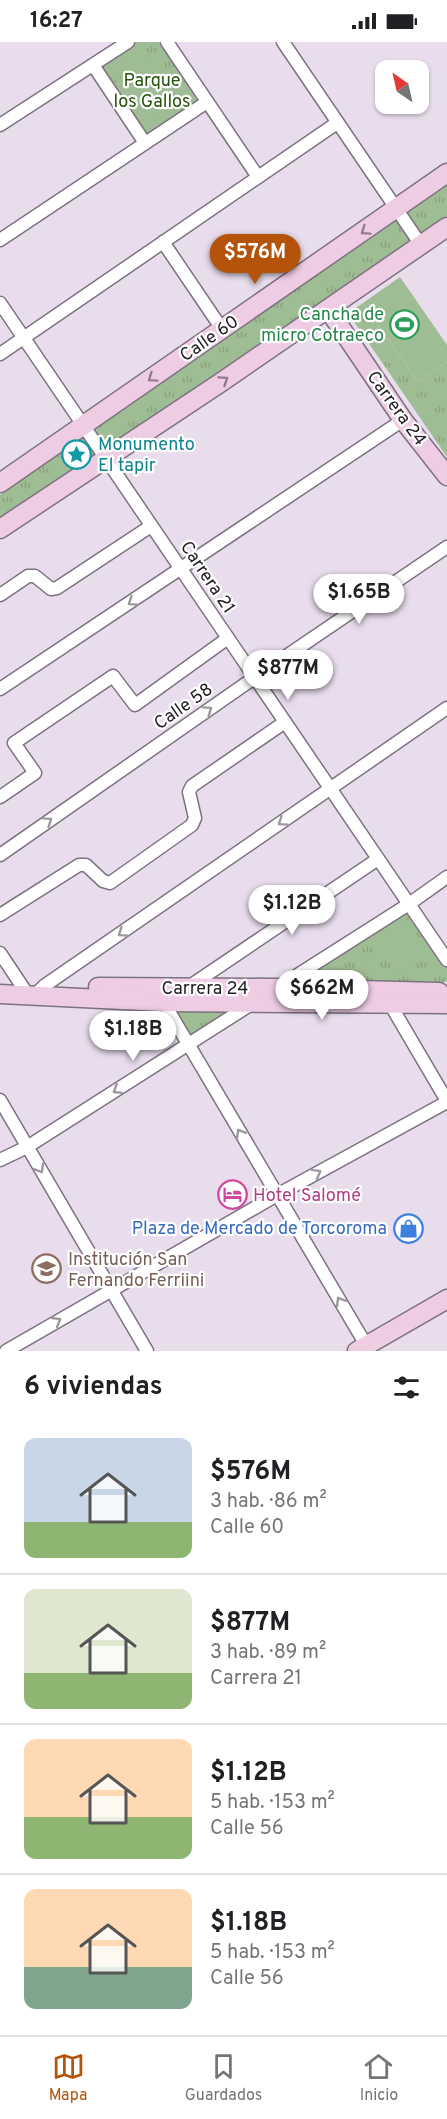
<!DOCTYPE html>
<html lang="es">
<head>
<meta charset="utf-8">
<style>
	:root { --surface:#fff; --page:#f6f6f6; --text:#202124; --muted:#757577; --line:#e0e0e0; --accent:#b45309 }
	body { margin:0; font-family:Overpass,sans-serif; background:var(--page); color:var(--text); height:100vh; display:flex; flex-direction:column; font-size:22px; white-space:nowrap }
	* { box-sizing:border-box; margin:0 }
	p { font-size:20px; color:var(--muted) }
	.icon { flex:none; width:33px; height:33px; fill:none; stroke:currentColor; stroke-width:2; stroke-linecap:round; stroke-linejoin:round }
	.map { position:relative; height:1309px; overflow:hidden }
	.sheet { display:flex; flex-direction:column; background:var(--surface); flex:1 }
	.sheet>* { flex:none }
	.needle { width:39px; rotate:326deg }
	.controls { position:absolute; left:375px; top:18px; display:grid; gap:12px }
	.controls a { display:grid; place-items:center; width:54px; height:54px; border-radius:12px; background:var(--surface); box-shadow:0 2px 4px #0004; font-size:30px }
	.price { position:absolute; translate:-50% -51px; padding:0 14px; border-radius:21px; background:#fff; color:#222; font-size:20px; line-height:39px; filter:drop-shadow(0 2px 3px #0008) }
	.price::after { content:''; position:absolute; left:50%; top:36px; width:18px; height:14px; margin-left:-9px; background:inherit; clip-path:polygon(0 0,100% 0,50% 100%) }
	.price.active { background:var(--accent); color:#fff }
	ul { padding:0; list-style:none }
	li { display:flex; align-items:center; gap:18px; height:150px; padding:0 24px }
	li+li { border-top:2px solid var(--line) }
	li span { display:grid; place-items:center; flex:none; width:168px; height:120px; border-radius:12px; color:#555 }
	li>.icon { margin-inline-start:auto }
	span .icon { width:72px; height:72px; fill:#fffc; stroke-width:1 }
	li b { font-size:26px }
	h2 { display:flex; justify-content:space-between; align-items:center; height:72px; padding:0 24px; font-size:26px }
	.status { display:flex; justify-content:space-between; align-items:center; height:42px; padding:0 30px; background:var(--surface); direction:ltr }
	.status svg { height:16px; fill:currentColor }
	.dock { display:flex; justify-content:space-around; align-items:center; height:84px; border-top:2px solid var(--line); background:var(--surface); font-size:16px; color:var(--muted) }
	.dock a { display:grid; justify-items:center; gap:3px }
	.dock .active { color:var(--accent) }
	.map>svg:first-child { display:block }
	.park { fill:url(#park-tufts) }
	.garden { fill:#9fbd94 }
	.lines { fill:none; stroke-linecap:round; stroke-linejoin:round }
	.street-casing { stroke:#7d7280; stroke-width:15 }
	.secondary-casing { stroke:#7d7280; stroke-width:21 }
	.street { stroke:#fff; stroke-width:12 }
	.secondary { stroke:#eecce4; stroke-width:18 }
	.oneway { stroke:#917d8d }
	.oneway2 { stroke:#9b999c }
	.labels { text-anchor:middle; stroke-width:4.5; stroke-linejoin:round; paint-order:stroke }
	.park-label { font-size:18px; fill:#245309; stroke:#fff }
	.leisure-label { font-size:18px; fill:#27864d; stroke:#fff; text-anchor:end }
	.street-label { font-size:18px; fill:#201c22; stroke:#fff }
	.culture-label { font-size:18px; fill:#0d838f; stroke:#fff; text-anchor:start }
	.hotel-label { font-size:18px; fill:#b23c85; stroke:#fff; text-anchor:start }
	.shop-label { font-size:18px; fill:#366cbe; stroke:#fff; text-anchor:end }
	.education-label { font-size:18px; fill:#785e54; stroke:#fff; text-anchor:start }
</style>
</head>
<body>
<div class="status"><b>16:27</b><svg viewBox="0 0 49 12"><path d="M0 12V9h3v3zM5 12V6h3v6zM10 12V3h3v9zM15 12V0h3v12zM26 1h20v11H26zM47 4h2v5h-2z"/></svg></div>
<div class="map">
<svg width="447" height="1309" viewBox="0 0 447 1309">
	<defs>
		<pattern id="park-tufts" width="24" height="20" patternUnits="userSpaceOnUse" patternTransform="scale(1.5)"><rect width="24" height="20" fill="#9fbd94"/><path d="M3 7l-1-3M5 7V3M7 7l1-3M15 17l-1-3M17 17v-4M19 17l1-3" fill="none" stroke="#89a27f"/></pattern>
	</defs>
	<rect width="100%" height="100%" fill="#e9dded"/>
	<g class="park">
		<polygon points="136,0 159,0 198,60 144,95 98,24"/>
		<polygon points="447,135 447,174 0,483 0,453 86,388"/>
		<polygon points="363,261 418,340 447,320 447,415 348,271"/>
		<polygon points="411,860 447,911 447,940 298,943"/>
		<polygon points="170,964 233,969 193,996"/>
	</g>
	<g class="garden">
		<polygon points="143,7 177,60 143,81 110,29"/>
		<polygon points="400,235 447,303 447,320 418,340 363,261"/>
		<polygon points="402,870 430,913 399,932 372,891"/>
	</g>
	<g class="lines">
		<defs>
			<g id="street">
				<polyline points="167,0 258,135"/>
				<polyline points="283,0 421,203"/>
				<polyline points="93,23 145,101"/>
				<polyline points="0,83 128,0"/>
				<polyline points="0,198 207,60"/>
				<polyline points="163,200 222,287"/>
				<polyline points="0,261 447,918"/>
				<polyline points="0,312 337,81"/>
				<polyline points="0,553 28,534 35,534 51,547 57,546 151,484"/>
				<polyline points="0,647 403,378"/>
				<polyline points="0,755 35,731 14,701 113,634 135,663 228,596"/>
				<polyline points="0,813 254,636 447,505"/>
				<polyline points="0,873 79,823 86,823 103,839 110,841 192,783 195,776 189,750 192,744 285,680"/>
				<polyline points="0,911 28,953"/>
				<polyline points="190,944 378,817"/>
				<polyline points="277,946 409,862 447,835"/>
				<polyline points="34,954 44,944 447,666"/>
				<polyline points="161,956 369,1308"/>
				<polyline points="390,962 447,1059"/>
				<polyline points="0,1058 147,1309"/>
				<polyline points="0,1118 27,1105 253,961"/>
				<polyline points="6,1309 277,1153 447,1060"/>
			</g>
			<g id="secondary">
				<polyline points="328,267 403,378 447,434"/>
				<polyline points="0,441 447,131"/>
				<polyline points="0,487 220,341 447,185"/>
				<polyline points="98,945 277,946 439,950"/>
				<polyline points="0,952 163,960 447,962"/>
				<polyline points="357,1309 447,1257"/>
			</g>
		</defs>
		<use href="#street" class="street-casing"/>
		<use href="#secondary" class="secondary-casing"/>
		<use href="#street" class="street"/>
		<use href="#secondary" class="secondary"/>
	</g>
	<defs><path id="oneway-chevron" d="M-2-3.5L2.5 0L-2 3.5" fill="none" stroke-width="1.6" stroke-linecap="round" stroke-linejoin="round" transform="scale(1.5)"/></defs>
	<g class="oneway">
		<use href="#oneway-chevron" transform="translate(365 189) rotate(145)"/>
		<use href="#oneway-chevron" transform="translate(152 336) rotate(145)"/>
		<use href="#oneway-chevron" transform="translate(224 338) rotate(-34)"/>
	</g>
	<g class="oneway2">
		<use href="#oneway-chevron" transform="translate(132 560) rotate(146)"/>
		<use href="#oneway-chevron" transform="translate(208 668) rotate(-35)"/>
		<use href="#oneway-chevron" transform="translate(48 779) rotate(-35)"/>
		<use href="#oneway-chevron" transform="translate(282 780) rotate(145)"/>
		<use href="#oneway-chevron" transform="translate(122 891) rotate(145)"/>
		<use href="#oneway-chevron" transform="translate(117 1048) rotate(148)"/>
		<use href="#oneway-chevron" transform="translate(240 1091) rotate(-121)"/>
		<use href="#oneway-chevron" transform="translate(40 1127) rotate(59)"/>
		<use href="#oneway-chevron" transform="translate(317 1131) rotate(-29)"/>
		<use href="#oneway-chevron" transform="translate(340 1259) rotate(-121)"/>
		<use href="#oneway-chevron" transform="translate(57 1279) rotate(-30)"/>
	</g>
	<defs>
		<symbol id="stadium-ring" viewBox="-11 -11 22 22"><circle r="9.5" fill="#fff" stroke="#2e9e5b" stroke-width="1.5"/><path d="M0-5a6.5 5 0 1 0 0 10a6.5 5 0 1 0 0-10ZM-3.5-1.8h7v3.6h-7Z" fill="#2e9e5b"/></symbol>
		<symbol id="sight-ring" viewBox="-11 -11 22 22"><circle r="9.5" fill="#fff" stroke="#0f9aa8" stroke-width="1.5"/><path d="M0-6L1.8-2.2L6-1.7L2.9 1.2L3.7 5.4L0 3.3L-3.7 5.4L-2.9 1.2L-6-1.7L-1.8-2.2Z" fill="#0f9aa8"/></symbol>
		<symbol id="hotel-ring" viewBox="-11 -11 22 22"><circle r="9.5" fill="#fff" stroke="#d1479c" stroke-width="1.5"/><path d="M-6-4.5h1.5V1H6V5H4.5V3h-9V5H-6ZM-4 0a1.8 1.8 0 1 1 3.6 0ZM.5 0V-2.5h3Q6-2.5 6 0Z" fill="#d1479c"/></symbol>
		<symbol id="shop-ring" viewBox="-11 -11 22 22"><circle r="9.5" fill="#fff" stroke="#3f7fe0" stroke-width="1.5"/><path d="M-5-2.5h2.3a2.7 3.5 0 0 1 5.4 0H5L5.5 6h-11ZM-1.5-2.5h3a1.5 2.3 0 0 0-3 0Z" fill="#3f7fe0"/></symbol>
		<symbol id="school-ring" viewBox="-11 -11 22 22"><circle r="9.5" fill="#fff" stroke="#8d6e63" stroke-width="1.5"/><path d="M0-5L7-2L0 1L-7-2ZM-4 1L0 2.5L4 1V4Q0 6-4 4Z" fill="#8d6e63"/></symbol>
	</defs>
	<g fill-rule="evenodd">
		<use href="#stadium-ring" x="388" y="266" width="33" height="33"/>
		<use href="#sight-ring" x="60" y="396" width="33" height="33"/>
		<use href="#hotel-ring" x="216" y="1136" width="33" height="33"/>
		<use href="#shop-ring" x="392" y="1170" width="33" height="33"/>
		<use href="#school-ring" x="30" y="1210" width="33" height="33"/>
	</g>
	<g class="labels">
		<g class="park-label">
			<text x="152" y="44">Parque<tspan x="152" dy="21">los Gallos</tspan></text>
		</g>
		<g class="leisure-label">
			<text x="384" y="278">Cancha de<tspan x="384" dy="21">micro Cotraeco</tspan></text>
		</g>
		<g class="street-label">
			<text transform="translate(209 296) rotate(-35)" y="6">Calle 60</text>
			<text transform="translate(397 366) rotate(54)" y="6">Carrera 24</text>
			<text transform="translate(208 535) rotate(56)" y="6">Carrera 21</text>
			<text transform="translate(183 664) rotate(-35)" y="6">Calle 58</text>
			<text x="205" y="952">Carrera 24</text>
		</g>
		<g class="culture-label">
			<text x="98" y="408">Monumento<tspan x="98" dy="21">El tapir</tspan></text>
		</g>
		<g class="hotel-label">
			<text x="253" y="1159">Hotel Salomé</text>
		</g>
		<g class="shop-label">
			<text x="387" y="1192">Plaza de Mercado de Torcoroma</text>
		</g>
		<g class="education-label">
			<text x="68" y="1223">Institución San<tspan x="68" dy="21">Fernando Ferriini</tspan></text>
		</g>
	</g>
</svg>
<div class="controls">
<a><svg class="needle" viewBox="-14 -14 28 28"><path d="M0-13l5 13h-10z" fill="#e53935"/><path d="M0 13l5-13h-10z" fill="#757577"/></svg></a>
</div>
<b class="price active" style="left:255px;top:243px">$576M</b>
<b class="price" style="left:359px;top:583px">$1.65B</b>
<b class="price" style="left:288px;top:659px">$877M</b>
<b class="price" style="left:292px;top:894px">$1.12B</b>
<b class="price" style="left:322px;top:979px">$662M</b>
<b class="price" style="left:133px;top:1020px">$1.18B</b>
</div>
<section class="sheet">
<h2>6 viviendas<svg class="icon" aria-label="filters" viewBox="0 0 24 24"><path d="M4 7h16M4 17h16"/><circle cx="9" cy="7" r="2"/><circle cx="15" cy="17" r="2"/></svg></h2>
<ul>
<li><span style="background:linear-gradient(#c9d6e8 70%,#8fb573 0)"><svg class="icon" aria-label="home" viewBox="0 0 24 24"><path d="M3 11l9-7 9 7M6 9v11h12V9"/></svg></span><div><b>$576M</b><p>3 hab. · 86 m²</p><p>Calle 60</p></div></li>
<li><span style="background:linear-gradient(#dfe7d0 70%,#8fb573 0)"><svg class="icon" aria-label="home" viewBox="0 0 24 24"><path d="M3 11l9-7 9 7M6 9v11h12V9"/></svg></span><div><b>$877M</b><p>3 hab. · 89 m²</p><p>Carrera 21</p></div></li>
<li><span style="background:linear-gradient(#ffd9b3 65%,#8fb573 0)"><svg class="icon" aria-label="home" viewBox="0 0 24 24"><path d="M3 11l9-7 9 7M6 9v11h12V9"/></svg></span><div><b>$1.12B</b><p>5 hab. · 153 m²</p><p>Calle 56</p></div></li>
<li><span style="background:linear-gradient(#ffd9b3 65%,#7fa58c 0)"><svg class="icon" aria-label="home" viewBox="0 0 24 24"><path d="M3 11l9-7 9 7M6 9v11h12V9"/></svg></span><div><b>$1.18B</b><p>5 hab. · 153 m²</p><p>Calle 56</p></div></li>
</ul>
</section>
<nav class="dock">
<a class="active"><svg class="icon" aria-label="map" viewBox="0 0 24 24"><path d="M3 6l6-2 6 2 6-2v14l-6 2-6-2-6 2zM9 4v14M15 6v14"/></svg>Mapa</a>
<a><svg class="icon" aria-label="saved" viewBox="0 0 24 24"><path d="M7 4h10v16l-5-4-5 4z"/></svg>Guardados</a>
<a><svg class="icon" aria-label="home" viewBox="0 0 24 24"><path d="M3 11l9-7 9 7M6 9v11h12V9"/></svg>Inicio</a>
</nav>
</body>
</html>
